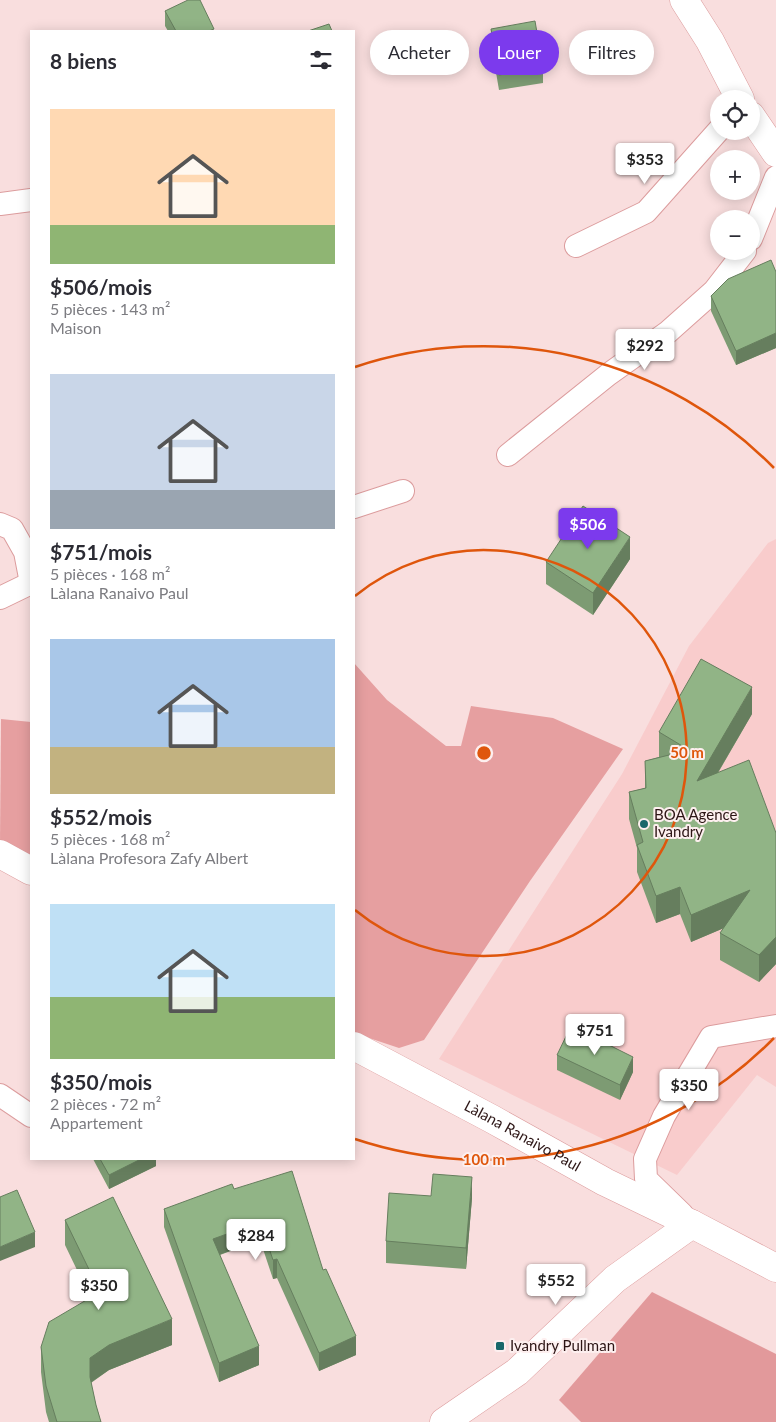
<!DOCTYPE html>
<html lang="fr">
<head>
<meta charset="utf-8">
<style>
	:root { --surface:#fff; --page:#f2f2f3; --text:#2b2b33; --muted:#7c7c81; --accent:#7c3aed }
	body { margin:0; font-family:Lato,sans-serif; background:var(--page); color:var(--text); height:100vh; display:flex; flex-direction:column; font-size:19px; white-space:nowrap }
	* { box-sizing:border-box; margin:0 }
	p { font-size:16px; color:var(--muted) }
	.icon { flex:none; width:28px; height:28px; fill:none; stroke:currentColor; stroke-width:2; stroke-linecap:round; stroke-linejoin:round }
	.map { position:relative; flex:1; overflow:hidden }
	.details { position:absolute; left:30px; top:30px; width:325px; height:1130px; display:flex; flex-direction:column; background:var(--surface); border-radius:0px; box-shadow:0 2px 12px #0003 }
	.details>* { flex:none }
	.top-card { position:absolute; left:370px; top:30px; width:330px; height:45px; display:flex; gap:10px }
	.controls { position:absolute; left:710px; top:90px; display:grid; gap:10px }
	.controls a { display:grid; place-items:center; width:50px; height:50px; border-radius:50%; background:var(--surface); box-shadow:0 2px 12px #0003; font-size:25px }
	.price { position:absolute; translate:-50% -42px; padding:0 11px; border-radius:5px; background:#fff; color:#222; font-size:16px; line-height:32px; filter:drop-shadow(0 1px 2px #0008) }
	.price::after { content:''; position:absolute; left:50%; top:30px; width:15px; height:11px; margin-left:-8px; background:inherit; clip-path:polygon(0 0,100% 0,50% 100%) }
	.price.selected { background:var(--accent); color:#fff }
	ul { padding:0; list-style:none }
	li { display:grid; align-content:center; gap:10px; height:265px; padding:0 20px }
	li span { display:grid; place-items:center; height:155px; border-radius:0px; color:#555 }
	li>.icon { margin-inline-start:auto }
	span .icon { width:90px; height:90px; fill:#fffc; stroke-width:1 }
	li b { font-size:21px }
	h2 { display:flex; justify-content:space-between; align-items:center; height:60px; padding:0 20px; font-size:21px }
	.chip { padding:0 18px; border-radius:22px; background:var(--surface); box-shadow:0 2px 12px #0003; font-size:18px; line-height:45px }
	.chip.selected { background:var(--accent); color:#fff }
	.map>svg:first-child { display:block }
	.built { fill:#f9cccc }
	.green { fill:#e69fa0 }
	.forest { fill:#e2999b }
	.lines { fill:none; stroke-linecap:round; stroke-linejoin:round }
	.minor-casing { stroke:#dc9c9d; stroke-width:24 }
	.tertiary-casing { stroke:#dc9c9d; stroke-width:29 }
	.secondary-casing { stroke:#dc9c9d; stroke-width:29 }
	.minor { stroke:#fff; stroke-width:22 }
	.tertiary { stroke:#fff; stroke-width:28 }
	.secondary { stroke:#fff; stroke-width:28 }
	.wall { fill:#7d9b73 }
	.shaded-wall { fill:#667e5e }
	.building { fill:#91b486; stroke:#667e5e }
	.ring { fill:none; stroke:#df560c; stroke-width:2.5 }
	.poi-dot { fill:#19676a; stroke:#fdefef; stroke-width:2 }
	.labels { text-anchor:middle; stroke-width:4; stroke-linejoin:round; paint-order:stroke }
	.poi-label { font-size:15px; fill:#2c1515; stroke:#fdefef; text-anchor:start }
	.street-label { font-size:15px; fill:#2c1515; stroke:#fdefef }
	.centre { fill:#df560c; stroke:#fdefef; stroke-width:2.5 }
	.ring-label { font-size:15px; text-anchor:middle; font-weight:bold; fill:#df560c; stroke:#fdefef; stroke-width:4; stroke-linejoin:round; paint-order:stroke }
</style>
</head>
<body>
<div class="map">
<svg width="776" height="1422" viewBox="0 0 776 1422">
	<rect width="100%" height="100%" fill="#f9dede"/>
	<polygon class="built" points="776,539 776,1087 757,1075 677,1175 439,1059 622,774 689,646 768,543"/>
	<g class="green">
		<polygon points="354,663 387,700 446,746 461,746 471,706 553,718 623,749 530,881 424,1040 399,1048 354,1033"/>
		<polygon points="1,719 31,722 31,862 0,844"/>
	</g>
	<polygon class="forest" points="652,1292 776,1354 776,1422 581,1422 559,1400"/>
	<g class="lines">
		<defs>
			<g id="minor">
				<polyline points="0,204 31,200"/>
				<polyline points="751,239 776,177"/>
				<polyline points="576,246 646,212 719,130"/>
				<polyline points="508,455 609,374 668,332 714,291 745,251"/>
				<polyline points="354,507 403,491"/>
				<polyline points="0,524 12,529 25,552 31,583"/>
				<polyline points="0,598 31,583"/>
				<polyline points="0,1095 31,1116"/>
				<polyline points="682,1214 646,1179 645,1159 664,1116 711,1037 776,1026"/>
			</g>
			<g id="tertiary">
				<polyline points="684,0 710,41 740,99"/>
				<polyline points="751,116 776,153"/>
				<polyline points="0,854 31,871"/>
				<path id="s1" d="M354 1046 492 1119 605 1182 692 1224"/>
			</g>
			<polyline id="secondary" points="444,1422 517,1372 615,1279 692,1224 776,1268"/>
		</defs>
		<use href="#minor" class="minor-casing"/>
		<use href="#tertiary" class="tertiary-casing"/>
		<use href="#secondary" class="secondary-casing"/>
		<use href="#minor" class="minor"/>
		<use href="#tertiary" class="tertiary"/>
		<use href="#secondary" class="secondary"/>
	</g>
	<g class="wall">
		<polygon points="165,11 214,31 168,31 165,26"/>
		<polygon points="491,29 543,68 543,83 499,90 491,43"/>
		<polygon points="776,272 776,348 736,365 711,311 711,296"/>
		<polygon points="630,559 593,615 546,584 546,562"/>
		<polygon points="752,714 718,773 776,833 776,964 759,982 720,960 720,933 724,928 691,942 680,914 656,923 637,872 637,848 629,819 629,792 645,788 645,761 659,757 659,732"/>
		<polygon points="557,1055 633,1072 620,1100 557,1070"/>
		<polygon points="93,1159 156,1159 156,1166 109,1189"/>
		<polygon points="234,1189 323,1270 356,1355 319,1371 277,1278 273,1279 260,1240 220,1255 259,1365 219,1382 164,1227 164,1209"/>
		<polygon points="431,1196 472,1198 466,1269 386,1263 386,1241"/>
		<polygon points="65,1220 172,1345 109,1370 91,1383 96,1405 101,1422 49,1422 46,1412 41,1372 41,1347 90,1297 65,1245"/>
	</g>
	<g class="shaded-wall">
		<polygon points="776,333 776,348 736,365 736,351"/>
		<polygon points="630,537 630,559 593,615 593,593"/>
		<polygon points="752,687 752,714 697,808 697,781"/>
		<polygon points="680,887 680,914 656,923 656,896"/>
		<polygon points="750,890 750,917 691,942 691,915"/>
		<polygon points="776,937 776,964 759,982 759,955"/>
		<polygon points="633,1057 633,1072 620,1100 620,1085"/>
		<polygon points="141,1159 156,1159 156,1166 109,1189 109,1175"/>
		<polygon points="472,1177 472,1198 466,1269 466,1248"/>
		<polygon points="260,1222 260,1240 213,1257 213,1239"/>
		<polygon points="35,1232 35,1247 0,1261 0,1247"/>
		<polygon points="277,1259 277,1278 273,1279 273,1260"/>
		<polygon points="172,1319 172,1345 109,1370 90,1383 90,1358 109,1345"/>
		<polygon points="356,1336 356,1355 319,1371 319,1353"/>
		<polygon points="259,1346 259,1365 219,1382 219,1363"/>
	</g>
	<g class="building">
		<polygon points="188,0 200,0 214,29 209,31 176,31 165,11"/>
		<polygon points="535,21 543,68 499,75 491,29"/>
		<polygon points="329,24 332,31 308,31"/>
		<polygon points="771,260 776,272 776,333 736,351 711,296 728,279"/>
		<polygon points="583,506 630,537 593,593 546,562"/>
		<polygon points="701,659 752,687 697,781 749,760 776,833 776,937 759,955 720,933 750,890 691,915 680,887 656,896 637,845 643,842 629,792 646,788 645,761 689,750 659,732"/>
		<polygon points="571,1026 633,1057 620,1085 557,1055"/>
		<polygon points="100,1159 141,1159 109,1175"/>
		<polygon points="292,1171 323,1270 326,1269 356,1336 319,1353 277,1259 273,1260 260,1222 213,1239 259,1346 219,1363 164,1209 232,1184 234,1189"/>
		<polygon points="433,1174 472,1177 466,1248 386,1241 389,1193 431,1196"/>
		<polygon points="17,1190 35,1232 0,1247 0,1197"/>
		<polygon points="113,1197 172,1319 109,1345 90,1358 90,1377 96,1405 101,1422 57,1422 46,1386 41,1347 49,1322 100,1292 65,1220"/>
	</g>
	<g class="ring">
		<path d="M355 596A203 203 0 1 1 355 910"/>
		<path d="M774 1038A407 407 0 0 1 355 1139M355 367A407 407 0 0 1 774 468"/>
	</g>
	<g class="poi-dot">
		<circle cx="644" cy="824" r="5"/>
		<rect x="495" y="1341" width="10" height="10" rx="2.5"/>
	</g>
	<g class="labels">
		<g class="poi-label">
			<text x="654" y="820">BOA Agence<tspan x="654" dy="17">Ivandry</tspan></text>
			<text x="510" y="1351">Ivandry Pullman</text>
		</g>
		<g class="street-label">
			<text dy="5" stroke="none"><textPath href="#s1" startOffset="191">Làlana Ranaivo Paul</textPath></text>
		</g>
	</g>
	<circle cx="484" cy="753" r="8" class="centre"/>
	<g class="ring-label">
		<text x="687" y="758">50 m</text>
		<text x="484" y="1165">100 m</text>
	</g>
</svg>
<div class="controls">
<a><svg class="icon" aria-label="locate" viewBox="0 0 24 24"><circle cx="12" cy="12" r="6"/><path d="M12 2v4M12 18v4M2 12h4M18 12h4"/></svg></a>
<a>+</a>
<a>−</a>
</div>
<b class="price" style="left:645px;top:185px">$353</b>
<b class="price" style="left:645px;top:371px">$292</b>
<b class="price selected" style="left:588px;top:550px">$506</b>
<b class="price" style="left:595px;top:1056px">$751</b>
<b class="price" style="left:689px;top:1111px">$350</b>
<b class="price" style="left:256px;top:1261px">$284</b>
<b class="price" style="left:556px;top:1306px">$552</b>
<b class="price" style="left:99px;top:1311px">$350</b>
<div class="top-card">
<a class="chip">Acheter</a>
<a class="chip selected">Louer</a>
<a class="chip">Filtres</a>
</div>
<section class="details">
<h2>8 biens<svg class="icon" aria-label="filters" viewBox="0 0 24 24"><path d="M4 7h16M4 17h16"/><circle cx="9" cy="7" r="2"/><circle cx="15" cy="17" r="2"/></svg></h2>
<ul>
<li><span style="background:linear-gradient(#ffd9b3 75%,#8fb573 0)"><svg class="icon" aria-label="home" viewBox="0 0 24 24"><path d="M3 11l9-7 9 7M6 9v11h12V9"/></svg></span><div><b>$506/mois</b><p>5 pièces · 143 m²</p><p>Maison</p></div></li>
<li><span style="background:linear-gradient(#c9d6e8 75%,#9aa5b1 0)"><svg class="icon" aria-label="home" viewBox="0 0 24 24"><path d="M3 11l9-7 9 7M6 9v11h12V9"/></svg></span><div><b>$751/mois</b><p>5 pièces · 168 m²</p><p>Làlana Ranaivo Paul</p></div></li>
<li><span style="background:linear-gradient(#a9c7e8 70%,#c2b280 0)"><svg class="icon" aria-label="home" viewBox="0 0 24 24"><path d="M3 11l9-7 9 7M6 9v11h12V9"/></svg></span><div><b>$552/mois</b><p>5 pièces · 168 m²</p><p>Làlana Profesora Zafy Albert</p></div></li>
<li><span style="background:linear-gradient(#bfe0f5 60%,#8fb573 0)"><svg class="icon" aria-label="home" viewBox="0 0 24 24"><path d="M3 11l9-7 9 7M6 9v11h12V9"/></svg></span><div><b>$350/mois</b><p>2 pièces · 72 m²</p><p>Appartement</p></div></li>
</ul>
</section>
</div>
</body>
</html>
